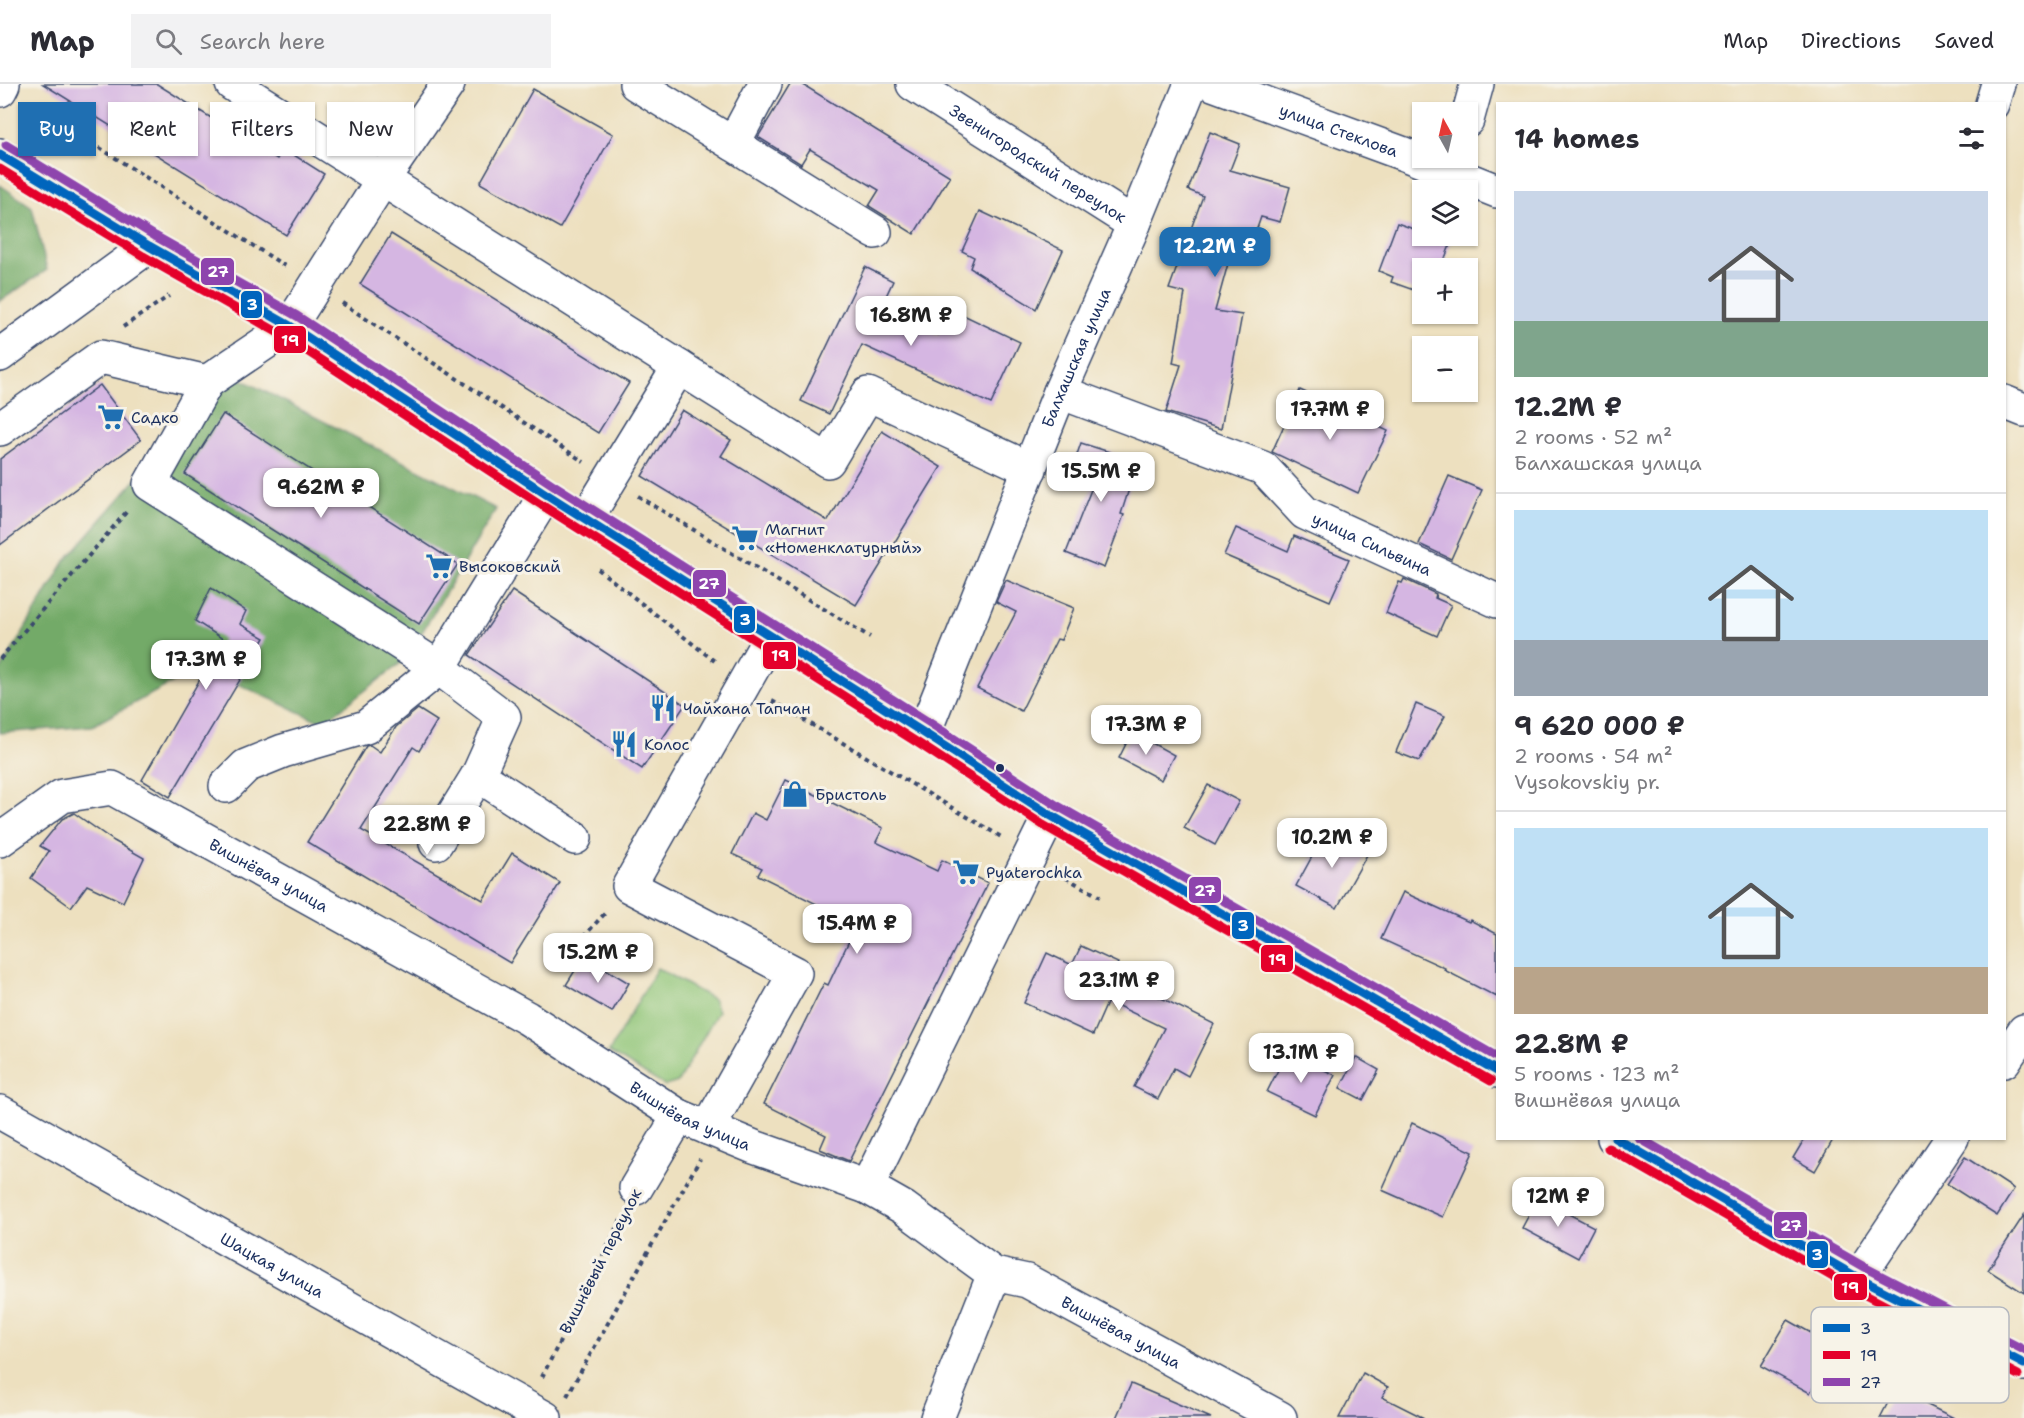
<!DOCTYPE html>
<html lang="en">
<head>
<meta charset="utf-8">
<style>
	:root { --surface:#fff; --page:#f2f2f3; --text:#2b2b33; --muted:#7c7c81; --line:#e1e1e2; --accent:#1f6fb2 }
	body { margin:0; font-family:"Shantell Sans",sans-serif; background:var(--page); color:var(--text); height:100vh; display:flex; flex-direction:column; font-size:22px; white-space:nowrap }
	* { box-sizing:border-box; margin:0 }
	p { font-size:20px; color:var(--muted) }
	.icon { flex:none; width:33px; height:33px; fill:none; stroke:currentColor; stroke-width:2; stroke-linecap:round; stroke-linejoin:round }
	.map { position:relative; flex:1; overflow:hidden }
	.details { position:absolute; left:1496px; top:18px; width:510px; height:1038px; display:flex; flex-direction:column; background:var(--surface); border-radius:0px; box-shadow:0 2px 4px #0004 }
	.details>* { flex:none }
	.guide { position:absolute; left:18px; top:18px; width:570px; height:54px; display:flex; gap:12px }
	.needle { width:39px; rotate:352deg }
	.controls { position:absolute; left:1412px; top:18px; display:grid; gap:12px }
	.controls a { display:grid; place-items:center; width:66px; height:66px; border-radius:0px; background:var(--surface); box-shadow:0 2px 4px #0004; font-size:30px }
	.price { position:absolute; translate:-50% -51px; padding:0 14px; border-radius:12px; background:#fff; color:#222; font-size:20px; line-height:39px; filter:drop-shadow(0 2px 3px #0008) }
	.price::after { content:''; position:absolute; left:50%; top:36px; width:18px; height:14px; margin-left:-9px; background:inherit; clip-path:polygon(0 0,100% 0,50% 100%) }
	.price.current { background:var(--accent); color:#fff }
	ul { padding:0; list-style:none }
	li { display:grid; align-content:center; gap:12px; height:318px; padding:0 18px }
	li+li { border-top:2px solid var(--line) }
	li span { display:grid; place-items:center; height:186px; border-radius:0px; color:#555 }
	li>.icon { margin-inline-start:auto }
	span .icon { width:108px; height:108px; fill:#fffc; stroke-width:1 }
	li b { font-size:26px }
	h2 { display:flex; justify-content:space-between; align-items:center; height:72px; padding:0 18px; font-size:26px }
	.pill { padding:0 21px; border-radius:0px; background:var(--surface); box-shadow:0 2px 4px #0004; font-size:21px; line-height:54px }
	.pill.current { background:var(--accent); color:#fff }
	header { display:flex; align-items:center; gap:36px; box-sizing:border-box; height:84px; padding:0 30px; background:var(--surface); border-bottom:2px solid var(--line) }
	header strong { font-size:28px }
	nav { display:flex; gap:33px; margin-inline-start:auto; font-size:21px }
	.search { width:420px; height:54px; background:var(--page); display:flex; align-items:center; gap:15px; box-sizing:border-box; padding:0 21px; border-radius:0px; color:var(--muted); font-size:22px }
	.map>svg:first-child { display:block }
	.green { fill:#8fc577; stroke:#557a6a; stroke-width:1.5 }
	.forest { fill:#73aa68; stroke:#476c63; stroke-width:1.5 }
	.building { fill:#d5b6e2 }
	.lines { fill:none; stroke-linecap:round; stroke-linejoin:round }
	.minor-casing { stroke:#3a4a6d; stroke-width:36 }
	.path { stroke:#3a4a6d; stroke-width:4; stroke-dasharray:4.5 4.5; stroke-linecap:butt }
	.minor { stroke:#fff; stroke-width:33 }
	.bus-1-casing { stroke:#f7f3e8; stroke-width:14 }
	.bus-2-casing { stroke:#f7f3e8; stroke-width:14 }
	.bus-3-casing { stroke:#f7f3e8; stroke-width:14 }
	.bus-1 { stroke:#0065bd; stroke-width:9 }
	.bus-2 { stroke:#e4002b; stroke-width:9 }
	.bus-3 { stroke:#8e44ad; stroke-width:9 }
	.bus-dot { fill:#1b2f5e; stroke:#f7f3e8; stroke-width:2 }
	.labels { text-anchor:middle; stroke-width:6; stroke-linejoin:round; paint-order:stroke }
	.street-label { font-size:16px; fill:#1b2f5e; stroke:#f7f3e8 }
	.poi-label { font-size:16px; fill:#1b2f5e; stroke:#f7f3e8; text-anchor:start }
	.key { fill:#f7f3e8; stroke:#b5b8bf; stroke-width:1.5 }
	.key-label { font-size:16px; fill:#1b2f5e }
	.line-badge { stroke:#f7f3e8; stroke-width:2 }
	.badge-label { font-size:16px; text-anchor:middle; font-weight:bold; fill:#fff }
</style>
</head>
<body>
<header>
<strong>Map</strong>
<div class="search"><svg class="icon" aria-label="search" viewBox="0 0 24 24"><circle cx="10" cy="10" r="6"/><path d="M15 15l6 6"/></svg>Search here</div>
<nav><a>Map</a><a>Directions</a><a>Saved</a></nav>
</header>
<div class="map">
<svg width="2024" height="1334" viewBox="0 0 2024 1334">
	<rect width="100%" height="100%" fill="#f7f3e8"/>
	<filter id="ink" filterUnits="userSpaceOnUse"><feTurbulence type="fractalNoise" baseFrequency=".0167" numOctaves="2"/><feDisplacementMap in="SourceGraphic" scale="12" xChannelSelector="R" yChannelSelector="G"/><feConvolveMatrix kernelMatrix="1 2 1 2 8 2 1 2 1" color-interpolation-filters="sRGB"/></filter>
	<filter id="wash" filterUnits="userSpaceOnUse"><feTurbulence type="fractalNoise" baseFrequency=".008" numOctaves="4" result="noise"/><feDisplacementMap in="SourceGraphic" scale="24" xChannelSelector="R" yChannelSelector="G"/><feGaussianBlur stdDeviation="1.35" result="paint"/><feColorMatrix in="noise" values="0 0 0 0 0 0 0 0 0 0 0 0 0 0 0 0 0 1.4 0 .05"/><feComposite in="paint" operator="in"/></filter>
	<g filter="url(#wash)">
		<rect width="100%" height="100%" fill="#ede0bf"/>
		<polygon class="green" points="657,884 713,915 718,927 678,998 665,1002 609,968"/>
		<g class="forest">
			<polygon points="0,101 32,123 47,186 0,217"/>
			<polygon points="229,289 496,425 406,575 323,639 201,583 92,642 0,649 0,587 65,477"/>
		</g>
		<g id="blocks">
			<g class="building">
				<polygon points="43,0 157,0 277,75 283,64 324,90 286,151"/>
				<polygon points="790,0 802,0 950,92 914,150 869,122 879,106 810,65 801,80 758,53"/>
				<polygon points="533,5 613,50 560,144 480,99"/>
				<polygon points="1210,48 1240,60 1230,86 1290,103 1280,138 1261,133 1248,170 1232,165 1215,227 1242,231 1221,345 1166,328 1181,281 1173,279 1185,209 1169,205 1203,112 1188,106"/>
				<polygon points="980,127 1063,166 1036,225 970,184 974,173 962,167"/>
				<polygon points="1397,139 1422,148 1422,152 1430,152 1451,159 1441,184 1422,184 1422,209 1391,198 1393,193 1379,187"/>
				<polygon points="391,150 629,299 598,349 360,200"/>
				<polygon points="865,183 893,197 880,225 938,251 951,225 1020,258 991,320 862,261 829,330 801,317"/>
				<polygon points="100,301 141,356 0,461 0,375"/>
				<polygon points="1300,306 1388,347 1358,409 1272,368"/>
				<polygon points="682,326 731,356 721,372 828,437 882,347 941,383 856,521 642,392"/>
				<polygon points="223,330 458,480 419,540 185,390"/>
				<polygon points="1081,359 1138,377 1121,430 1124,431 1104,484 1066,469 1096,393 1072,385"/>
				<polygon points="1449,392 1482,406 1451,475 1419,460"/>
				<polygon points="1236,444 1288,467 1294,452 1349,475 1330,517 1224,471"/>
				<polygon points="1404,495 1436,510 1435,514 1451,521 1437,552 1386,529 1399,498 1402,499"/>
				<polygon points="1006,496 1074,524 1061,556 1057,555 1021,627 977,604 1016,528 996,518"/>
				<polygon points="211,504 246,527 240,540 265,554 170,713 142,696 223,555 195,537"/>
				<polygon points="512,507 685,621 642,685 469,571"/>
				<polygon points="1416,620 1445,632 1419,677 1396,668"/>
				<polygon points="418,625 437,637 419,667 413,663 361,746 483,816 512,769 560,799 510,879 307,758 366,662 370,661 380,668 396,643"/>
				<polygon points="1132,648 1174,671 1161,696 1119,674"/>
				<polygon points="786,696 883,744 876,758 937,787 942,776 988,799 849,1077 820,1065 826,1051 764,1020 824,899 828,901 857,840 758,791 762,784 732,770 753,729 766,736"/>
				<polygon points="1208,701 1239,717 1215,761 1184,744"/>
				<polygon points="74,729 114,757 144,774 123,818 87,801 71,823 31,794 49,767 40,762 62,735"/>
				<polygon points="1327,745 1368,769 1337,824 1296,802"/>
				<polygon points="1403,808 1469,838 1470,836 1497,850 1497,913 1444,886 1445,884 1381,855"/>
				<polygon points="1081,862 1118,879 1113,890 1214,940 1188,992 1174,984 1158,1015 1134,1003 1164,944 1108,917 1093,951 1024,919 1047,869 1072,881"/>
				<polygon points="584,872 629,899 612,928 566,901"/>
				<polygon points="1287,968 1335,991 1315,1031 1267,1008"/>
				<polygon points="1356,973 1379,986 1363,1016 1340,1004"/>
				<polygon points="1412,1039 1473,1068 1443,1133 1382,1106"/>
				<polygon points="1805,1054 1834,1054 1815,1087 1793,1074"/>
				<polygon points="1965,1073 2014,1105 1997,1132 1947,1100"/>
				<polygon points="1538,1114 1594,1143 1578,1174 1522,1144"/>
				<polygon points="2024,1131 2024,1209 1988,1186"/>
				<polygon points="1788,1236 1836,1263 1810,1309 1761,1282"/>
				<polygon points="1363,1289 1388,1303 1382,1313 1424,1334 1339,1334"/>
				<polygon points="1131,1300 1211,1334 1116,1334"/>
				<polygon points="1895,1305 1954,1334 1880,1334"/>
			</g>
		</g>
	</g>
	<g filter="url(#ink)">
		<use href="#blocks" fill-opacity="0" stroke="#3a4a6d" stroke-width="1.5"/>
		<g class="lines">
			<defs>
				<g id="minor">
					<polyline points="232,0 679,283 586,435"/>
					<polyline points="636,0 733,60"/>
					<polyline points="765,0 733,60 875,148"/>
					<path id="s1" d="M913 0 1134 140"/>
					<path id="s2" d="M1213 0 1404 70 1497 107"/>
					<polyline points="0,6 3,0"/>
					<polyline points="1992,20 1998,0"/>
					<polyline points="1467,36 1477,0"/>
					<polyline points="0,71 149,162 290,242 546,410 924,649 1050,731 1497,987"/>
					<polyline points="0,271 149,162"/>
					<polyline points="679,283 828,377 868,310 1030,385"/>
					<polyline points="207,298 150,400 439,584 504,633 478,691 575,754"/>
					<path id="s3" d="M1060 308 1263 384 1305 429 1497 517"/>
					<polyline points="2004,318 2024,326"/>
					<polyline points="0,345 101,273 207,298 290,242 383,95 448,0"/>
					<path id="s4" d="M924 649 1060 308 1134 140 1191 0"/>
					<polyline points="226,702 246,682 283,667 366,643 439,584 546,410"/>
					<path id="s5" d="M0 756 62 712 112 704 527 934 679 1032 754 1063 867 1103 904 1124 994 1190 1027 1197 1280 1334"/>
					<polyline points="436,759 478,691"/>
					<polyline points="2004,977 2024,947"/>
					<path id="s6" d="M0 1028 545 1334"/>
					<polyline points="708,1044 795,889 629,802 771,552"/>
					<polyline points="1614,1054 1858,1194 2024,1280"/>
					<polyline points="867,1103 1050,731"/>
					<polyline points="636,1104 679,1032"/>
					<polyline points="1858,1194 1952,1054"/>
					<polyline points="937,1334 994,1190"/>
				</g>
			</defs>
			<use href="#minor" class="minor-casing"/>
			<g class="path">
				<polyline points="31,20 288,184"/>
				<polyline points="342,219 584,378"/>
				<polyline points="123,243 169,212"/>
				<polyline points="638,412 870,553"/>
				<polyline points="598,485 717,579"/>
				<polyline points="0,575 128,426"/>
				<polyline points="772,617 1003,754"/>
				<polyline points="1058,789 1100,813"/>
				<polyline points="565,873 607,827"/>
				<polyline points="542,1293 622,1134"/>
				<polyline points="567,1312 700,1075"/>
			</g>
			<use href="#minor" class="minor"/>
			<defs>
				<g id="bus-1">
					<polyline points="0,71 149,162 290,242 546,410 924,649 1050,731 1497,987"/>
					<polyline points="1615,1054 1858,1194 2024,1280"/>
				</g>
				<g id="bus-2">
					<polyline points="0,85 143,172 284,252 540,420 918,659 1043,741 1491,997"/>
					<polyline points="1608,1064 1852,1204 2018,1291"/>
				</g>
				<g id="bus-3">
					<polyline points="6,61 155,152 297,232 552,400 930,639 1056,721 1497,973"/>
					<polyline points="1639,1054 1864,1183 2024,1266"/>
				</g>
			</defs>
			<use href="#bus-1" class="bus-1-casing"/>
			<use href="#bus-2" class="bus-2-casing"/>
			<use href="#bus-3" class="bus-3-casing"/>
			<use href="#bus-1" class="bus-1"/>
			<use href="#bus-2" class="bus-2"/>
			<use href="#bus-3" class="bus-3"/>
		</g>
	</g>
	<defs>
		<symbol id="supermarket-bare" viewBox="-9 -9 18 18"><path d="M-6-5.5h2.5l.6 2H6L4.5 2H-2.5L-4.4-4H-6ZM-1.5 3.2a1.3 1.3 0 1 0 .1 0ZM3 3.2a1.3 1.3 0 1 0 .1 0Z" fill="#1f6fb2" stroke="#f7f3e8" stroke-width="2.5" paint-order="stroke"/></symbol>
		<symbol id="restaurant-bare" viewBox="-9 -9 18 18"><path d="M-5-6h1v4h1v-4h1v4h1v-4h1v5L-1.5 .5V6h-2V.5L-5-1ZM5-6V6H3V1.5H1.5Q1.5-4 5-6Z" fill="#1f6fb2" stroke="#f7f3e8" stroke-width="2.5" paint-order="stroke"/></symbol>
		<symbol id="shop-bare" viewBox="-9 -9 18 18"><path d="M-5-2.5h2.3a2.7 3.5 0 0 1 5.4 0H5L5.5 6h-11ZM-1.5-2.5h3a1.5 2.3 0 0 0-3 0Z" fill="#1f6fb2" stroke="#f7f3e8" stroke-width="2.5" paint-order="stroke"/></symbol>
	</defs>
	<g fill-rule="evenodd">
		<use href="#supermarket-bare" x="92" y="314" width="38" height="38"/>
		<use href="#supermarket-bare" x="726" y="435" width="38" height="38"/>
		<use href="#supermarket-bare" x="420" y="463" width="38" height="38"/>
		<use href="#restaurant-bare" x="644" y="605" width="38" height="38"/>
		<use href="#restaurant-bare" x="605" y="641" width="38" height="38"/>
		<use href="#shop-bare" x="776" y="691" width="38" height="38"/>
		<use href="#supermarket-bare" x="947" y="769" width="38" height="38"/>
	</g>
	<circle class="bus-dot" cx="1000" cy="684" r="5"/>
	<g class="labels">
		<g class="street-label">
			<text dy="6" stroke="none"><textPath href="#s2" startOffset="134">улица Стеклова</textPath></text>
			<text dy="6" stroke="none"><textPath href="#s1" startOffset="148">Звенигородский переулок</textPath></text>
			<text dy="6" stroke="none"><textPath href="#s4" startOffset="405">Балхашская улица</textPath></text>
			<text dy="6" stroke="none"><textPath href="#s3" startOffset="352">улица Сильвина</textPath></text>
			<text dy="6" stroke="none"><textPath href="#s5" startOffset="306">Вишнёвая улица</textPath></text>
			<text dy="6" stroke="none"><textPath href="#s5" startOffset="792">Вишнёвая улица</textPath></text>
			<text transform="translate(600 1177) rotate(-63)" y="6">Вишнёвый переулок</text>
			<text dy="6" stroke="none"><textPath href="#s6" startOffset="312">Шацкая улица</textPath></text>
			<text dy="6" stroke="none"><textPath href="#s5" startOffset="1278">Вишнёвая улица</textPath></text>
		</g>
		<g class="poi-label">
			<text x="131" y="339">Садко</text>
			<text x="765" y="451">Магнит<tspan x="765" dy="18">«Номенклатурный»</tspan></text>
			<text x="459" y="488">Высоковский</text>
			<text x="683" y="630">Чайхана Тапчан</text>
			<text x="644" y="666">Колос</text>
			<text x="815" y="716">Бристоль</text>
			<text x="986" y="794">Pyaterochka</text>
		</g>
	</g>
	<rect x="1811" y="1223" width="198" height="96" rx="9" class="key"/>
	<rect x="1823" y="1240" width="27" height="8" fill="#0065bd"/>
	<rect x="1823" y="1267" width="27" height="8" fill="#e4002b"/>
	<rect x="1823" y="1294" width="27" height="8" fill="#8e44ad"/>
	<g class="key-label">
		<text x="1860" y="1250">3</text>
		<text x="1860" y="1277">19</text>
		<text x="1860" y="1304">27</text>
	</g>
	<g class="line-badge">
		<rect x="200" y="173" width="35" height="29" rx="6" fill="#8e44ad"/>
		<rect x="240" y="206" width="23" height="29" rx="6" fill="#0065bd"/>
		<rect x="273" y="241" width="34" height="29" rx="6" fill="#e4002b"/>
		<rect x="692" y="485" width="35" height="29" rx="6" fill="#8e44ad"/>
		<rect x="733" y="521" width="23" height="29" rx="6" fill="#0065bd"/>
		<rect x="762" y="557" width="35" height="29" rx="6" fill="#e4002b"/>
		<rect x="1188" y="792" width="34" height="28" rx="6" fill="#8e44ad"/>
		<rect x="1231" y="827" width="24" height="29" rx="6" fill="#0065bd"/>
		<rect x="1260" y="860" width="34" height="29" rx="6" fill="#e4002b"/>
		<rect x="1773" y="1127" width="35" height="28" rx="6" fill="#8e44ad"/>
		<rect x="1806" y="1156" width="23" height="29" rx="6" fill="#0065bd"/>
		<rect x="1833" y="1189" width="35" height="28" rx="6" fill="#e4002b"/>
	</g>
	<g class="badge-label">
		<text x="218" y="193">27</text>
		<text x="252" y="226">3</text>
		<text x="290" y="262">19</text>
		<text x="709" y="505">27</text>
		<text x="745" y="541">3</text>
		<text x="780" y="577">19</text>
		<text x="1205" y="812">27</text>
		<text x="1243" y="847">3</text>
		<text x="1277" y="881">19</text>
		<text x="1791" y="1147">27</text>
		<text x="1817" y="1176">3</text>
		<text x="1850" y="1209">19</text>
	</g>
</svg>
<div class="controls">
<a><svg class="needle" viewBox="-14 -14 28 28"><path d="M0-13l5 13h-10z" fill="#e53935"/><path d="M0 13l5-13h-10z" fill="#7c7c81"/></svg></a>
<a><svg class="icon" aria-label="layers" viewBox="0 0 24 24"><path d="M12 4l9 5-9 5-9-5zM3 14l9 5 9-5"/></svg></a>
<a>+</a>
<a>−</a>
</div>
<b class="price current" style="left:1215px;top:194px">12.2M ₽</b>
<b class="price" style="left:911px;top:263px">16.8M ₽</b>
<b class="price" style="left:1330px;top:357px">17.7M ₽</b>
<b class="price" style="left:1101px;top:419px">15.5M ₽</b>
<b class="price" style="left:321px;top:435px">9.62M ₽</b>
<b class="price" style="left:206px;top:607px">17.3M ₽</b>
<b class="price" style="left:1146px;top:672px">17.3M ₽</b>
<b class="price" style="left:427px;top:772px">22.8M ₽</b>
<b class="price" style="left:1332px;top:785px">10.2M ₽</b>
<b class="price" style="left:857px;top:871px">15.4M ₽</b>
<b class="price" style="left:598px;top:900px">15.2M ₽</b>
<b class="price" style="left:1119px;top:928px">23.1M ₽</b>
<b class="price" style="left:1301px;top:1000px">13.1M ₽</b>
<b class="price" style="left:1558px;top:1144px">12M ₽</b>
<div class="guide">
<a class="pill current">Buy</a>
<a class="pill">Rent</a>
<a class="pill">Filters</a>
<a class="pill">New</a>
</div>
<section class="details">
<h2>14 homes<svg class="icon" aria-label="filters" viewBox="0 0 24 24"><path d="M4 7h16M4 17h16"/><circle cx="9" cy="7" r="2"/><circle cx="15" cy="17" r="2"/></svg></h2>
<ul>
<li><span style="background:linear-gradient(#c9d6e8 70%,#7fa58c 0)"><svg class="icon" aria-label="home" viewBox="0 0 24 24"><path d="M3 11l9-7 9 7M6 9v11h12V9"/></svg></span><div><b>12.2M ₽</b><p>2 rooms · 52 m²</p><p>Балхашская улица</p></div></li>
<li><span style="background:linear-gradient(#bfe0f5 70%,#9aa5b1 0)"><svg class="icon" aria-label="home" viewBox="0 0 24 24"><path d="M3 11l9-7 9 7M6 9v11h12V9"/></svg></span><div><b>9 620 000 ₽</b><p>2 rooms · 54 m²</p><p>Vysokovskiy pr.</p></div></li>
<li><span style="background:linear-gradient(#bfe0f5 75%,#b9a48a 0)"><svg class="icon" aria-label="home" viewBox="0 0 24 24"><path d="M3 11l9-7 9 7M6 9v11h12V9"/></svg></span><div><b>22.8M ₽</b><p>5 rooms · 123 m²</p><p>Вишнёвая улица</p></div></li>
</ul>
</section>
</div>
</body>
</html>
